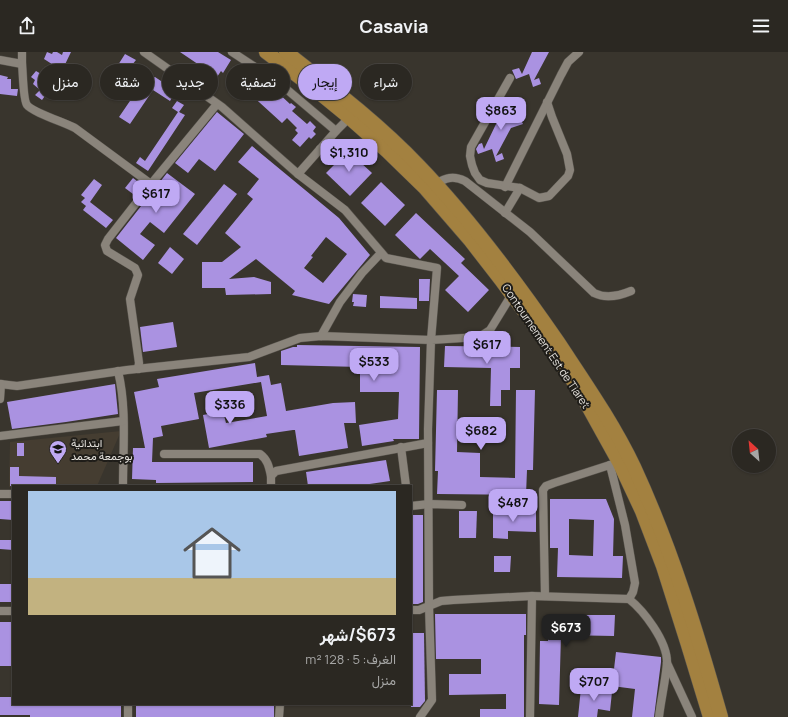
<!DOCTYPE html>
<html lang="ar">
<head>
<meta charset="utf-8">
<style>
	:root { --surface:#2b2822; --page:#33302a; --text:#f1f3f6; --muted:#a6a6a5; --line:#474440; --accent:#bfa9f4 }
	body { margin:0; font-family:Manrope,Vazirmatn,sans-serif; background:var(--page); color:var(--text); direction:rtl; height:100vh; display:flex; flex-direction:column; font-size:15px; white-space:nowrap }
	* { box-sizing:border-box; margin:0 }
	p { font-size:13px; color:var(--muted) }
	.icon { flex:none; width:22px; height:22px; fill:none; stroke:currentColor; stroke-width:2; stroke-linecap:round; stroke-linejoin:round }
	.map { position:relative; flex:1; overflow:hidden; direction:ltr }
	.panel { position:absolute; left:12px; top:433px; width:400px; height:220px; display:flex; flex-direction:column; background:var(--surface); border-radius:0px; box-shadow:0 1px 3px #0004,0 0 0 1px var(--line); direction:rtl }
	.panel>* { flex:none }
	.banner { position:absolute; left:12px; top:12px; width:400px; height:36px; direction:rtl; display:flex; gap:8px }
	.needle { width:26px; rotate:333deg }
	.buttons { position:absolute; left:732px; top:377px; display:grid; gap:8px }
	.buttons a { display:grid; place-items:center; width:44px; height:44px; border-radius:50%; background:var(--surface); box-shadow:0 1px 3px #0004,0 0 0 1px var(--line); font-size:20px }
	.price { position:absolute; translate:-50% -34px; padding:0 9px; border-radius:8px; background:var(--accent); color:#111; font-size:13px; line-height:26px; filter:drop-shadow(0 1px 2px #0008) }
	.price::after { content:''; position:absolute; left:50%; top:24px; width:12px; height:9px; margin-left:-6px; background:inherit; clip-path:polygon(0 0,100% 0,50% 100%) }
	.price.on { background:#222; color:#fff }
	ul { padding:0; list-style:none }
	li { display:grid; align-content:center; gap:8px; height:212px; padding:0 16px }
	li+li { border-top:1px solid var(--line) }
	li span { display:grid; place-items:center; height:124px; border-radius:0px; color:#555 }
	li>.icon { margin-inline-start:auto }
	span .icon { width:72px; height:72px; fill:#fffc; stroke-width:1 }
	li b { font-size:17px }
	.pill { padding:0 14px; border-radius:18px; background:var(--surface); box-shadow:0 1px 3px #0004,0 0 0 1px var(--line); font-size:14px; line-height:36px }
	.pill.on { background:var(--accent); color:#111 }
	header { display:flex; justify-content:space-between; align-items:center; height:52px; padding:0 16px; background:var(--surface); font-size:18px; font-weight:700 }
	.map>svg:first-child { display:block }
	.built { fill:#453d31 }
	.building { fill:#aa92e1; fill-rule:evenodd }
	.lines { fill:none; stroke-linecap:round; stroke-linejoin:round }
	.minor-casing { stroke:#58544d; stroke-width:9 }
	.trunk-casing { stroke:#58544d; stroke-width:15 }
	.minor { stroke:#8a847b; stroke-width:8 }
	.trunk { stroke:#a38140; stroke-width:14 }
	.labels { text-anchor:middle; stroke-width:4; stroke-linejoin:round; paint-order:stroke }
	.street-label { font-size:11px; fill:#e6e3de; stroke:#1f1d19 }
	.poi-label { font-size:11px; fill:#e6e3de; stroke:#1f1d19; text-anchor:start }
</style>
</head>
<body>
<header><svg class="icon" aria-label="menu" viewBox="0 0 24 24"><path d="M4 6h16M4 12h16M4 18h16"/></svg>Casavia<svg class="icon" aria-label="share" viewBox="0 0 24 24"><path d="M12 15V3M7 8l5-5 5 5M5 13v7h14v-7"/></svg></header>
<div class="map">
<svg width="788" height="665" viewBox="0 0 788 665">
	<rect width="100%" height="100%" fill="#39352d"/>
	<polygon class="built" points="121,379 97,434 13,434 13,435 9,435 10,390"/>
	<g class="building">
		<polygon points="47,0 52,2 53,0 57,0 62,3 63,0 71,0 59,25 42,48 35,43 40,38 33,32 35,28 31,25 36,19 48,26 55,14 44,7"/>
		<polygon points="180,0 218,0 231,8 223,21 221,19 217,25"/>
		<polygon points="532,0 549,0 534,28 539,26 541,32 533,35 529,22 516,27 512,18 519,16 522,22"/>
		<polygon points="125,2 136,8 132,13 136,16 132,22 118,13"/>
		<polygon points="251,19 262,26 290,52 291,51 296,55 292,59 307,72 310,69 316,75 313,79 316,82 311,87 309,85 300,95 292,88 298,81 295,78 297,76 287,66 282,71 247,39 246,40 238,33"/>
		<polygon points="0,23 8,25 7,27 11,27 11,37 18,37 17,44 0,42"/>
		<polygon points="155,25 176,39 170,49 153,38 130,72 119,65 145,27"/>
		<polygon points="177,49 184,53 179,60 185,63 148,119 136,111 140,105 145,109 178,60 172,56"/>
		<polygon points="505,49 510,63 521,59 524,67 521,68 523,72 511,76 496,104 502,101 504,107 496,110 492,97 478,102 476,97 479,92 482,91 484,97 497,70 495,64 503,50"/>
		<polygon points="217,60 244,82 215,119 199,107 188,121 175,111"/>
		<path d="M252 94 339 166 370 203 329 252 292 243 295 239 256 207 229 227 254 225 271 230V242L226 243 225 236H202V210H222L241 195 225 181 253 147 247 142 259 127 238 110ZM326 185 347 202 323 231 304 216 313 205 311 204Z"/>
		<polygon points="348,99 372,121 350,144 326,121"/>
		<polygon points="167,121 195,142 164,181 150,170 140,182 155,193 143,208 116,186"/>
		<polygon points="133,126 141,132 133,142 125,136"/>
		<polygon points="94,127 102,133 90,150 113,168 106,176 83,158 86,154 81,150 85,146 81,143"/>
		<polygon points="381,130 405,153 385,174 361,151"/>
		<polygon points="224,132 237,142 197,193 183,182"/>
		<polygon points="416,161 465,207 461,211 489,238 468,260 445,238 459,224 430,197 420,207 395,183"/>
		<polygon points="170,195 184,207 172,222 158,211"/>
		<polygon points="419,227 430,227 429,249 419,249"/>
		<polygon points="353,242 367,243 366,255 353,254 354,250 352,250"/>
		<polygon points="380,244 417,246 417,257 380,256"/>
		<polygon points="173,270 177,295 143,300 140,275"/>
		<polygon points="297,293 420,295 419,387 393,387 394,389 362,394 359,373 398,367 399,340 360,340 360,315 281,313 281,299 293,295 297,295"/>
		<polygon points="445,294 520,295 520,316 510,316 510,338 501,338 501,354 490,354 491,316 444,315"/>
		<polygon points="255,311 257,325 269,323 271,333 281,331 286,359 333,351 355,350 356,371 344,371 348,396 299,404 295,378 293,378 266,382 267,385 209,396 203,363 223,359 226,371 267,364 261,330 194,341 199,367 161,374 163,384 153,386 152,410 253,410 253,430 156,431 156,428 132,427 133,396 145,396 134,340 159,335 157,327"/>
		<polygon points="115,332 118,362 66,370 12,377 7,350"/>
		<polygon points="437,338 458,338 457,400 480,401 480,425 515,426 516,338 535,338 533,418 527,418 526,443 437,442 438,419 435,419"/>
		<rect x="17" y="391" width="7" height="13"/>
		<polygon points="386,408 390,429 356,434 308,434 306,420"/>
		<polygon points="10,415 19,415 19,424 56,425 56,434 10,434"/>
		<path d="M550 447H606L614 467 613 504H623L622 526 557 525 558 496H550ZM569 467 594 468 593 504 569 503Z"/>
		<polygon points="0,449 13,449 13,468 0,467"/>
		<polygon points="459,459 477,459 476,486 459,486"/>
		<polygon points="493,459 536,459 536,480 508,479 508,487 493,486"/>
		<polygon points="411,463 423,463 423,550 418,552 411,552"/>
		<polygon points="0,488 13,488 13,498 0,497"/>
		<polygon points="494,504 511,504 510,520 494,520"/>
		<rect x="0" y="532" width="13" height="18"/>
		<polygon points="435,562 526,562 526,583 524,583 524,665 480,665 480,657 506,657 506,642 449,643 449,622 481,622 481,607 436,607"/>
		<polygon points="549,563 615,563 614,584 561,583 559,653 539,652 540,589 548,589"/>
		<rect x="0" y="570" width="13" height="44"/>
		<polygon points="411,581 424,581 425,649 420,655 411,655"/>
		<polygon points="616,600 661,605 661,610 654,665 632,665 635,637 612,634"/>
		<polygon points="581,636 612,640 610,659 598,657 597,665 578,665"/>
		<polygon points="0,645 13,645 13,652 121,652 121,665 30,665 30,663 0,663"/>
		<rect x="136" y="652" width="138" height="13"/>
	</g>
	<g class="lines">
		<defs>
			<g id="minor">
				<polyline points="144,0 222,55 298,122 336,79"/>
				<polyline points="232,0 278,30 336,79 349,66"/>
				<polyline points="0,8 22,12 22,0"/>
				<path d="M22 12C23 20 23 48 27 53 32 60 66 71 75 76L151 132"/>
				<polyline points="510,26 471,95 470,104 472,113 475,121 480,128 487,131 520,136 539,146 549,144 568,124 570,118 567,102 552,65 547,50"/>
				<polyline points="320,97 376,89"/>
				<path d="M435 132C446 126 453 123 465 129L530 180 594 241C606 247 619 244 631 239"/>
				<polyline points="505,135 561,23 568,10 579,0"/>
				<polyline points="505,161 520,136"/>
				<polyline points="321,284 340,250 362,221 381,201"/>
				<polyline points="138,317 139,311 130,247 138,223 135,216 107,199 105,193 108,187 151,132 217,52"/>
				<path d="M118 319C127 356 123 396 123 434"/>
				<polyline points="0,332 17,334 127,318 249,305 300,286 321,284 431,288 437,216 386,206 345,158 298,122"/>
				<polyline points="0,347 1,332"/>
				<polyline points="0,384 123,369"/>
				<polyline points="401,395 406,434"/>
				<path d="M164 402H260C268 408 269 415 271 424"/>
				<polyline points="610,413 625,473 635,531 633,540 629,547"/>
				<polyline points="271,434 271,424 276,419 428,391"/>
				<polyline points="0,442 13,442"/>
				<polyline points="411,454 429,452 462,453"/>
				<path d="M532 544 629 547C644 559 667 589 667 610 666 627 661 647 659 665"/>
				<polyline points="545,544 543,438 546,434 554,431 619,410"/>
				<polyline points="411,558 419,558 441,549 453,548 532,544 530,665"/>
				<polyline points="0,559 13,559"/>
				<polyline points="667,611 692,665"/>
				<polyline points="128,652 128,665"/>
				<polyline points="279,665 280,652"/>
				<polyline points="420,665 432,648 429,554 428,377 431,288 479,285 490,278 512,242"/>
			</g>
			<g id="trunk">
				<polyline points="266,0 311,34 344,61 387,99 425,136 470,188 501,228 524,259 578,336 619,410 642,459 663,514 688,593 710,665"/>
				<path d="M286 0C332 36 379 72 419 114 471 168 516 229 558 290 585 331 613 371 634 415 671 495 697 580 721 665"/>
			</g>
		</defs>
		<use href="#minor" class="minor-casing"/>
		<use href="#trunk" class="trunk-casing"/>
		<use href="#minor" class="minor"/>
		<use href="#trunk" class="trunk"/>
	</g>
	<defs>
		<symbol id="school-pin" viewBox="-11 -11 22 30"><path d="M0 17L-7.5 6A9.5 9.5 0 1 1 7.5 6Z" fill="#bfa9f4" stroke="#1f1d19"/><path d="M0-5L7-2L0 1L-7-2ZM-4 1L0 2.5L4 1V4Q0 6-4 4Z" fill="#111"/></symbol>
	</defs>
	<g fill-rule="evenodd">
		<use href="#school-pin" x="48" y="387" width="20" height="27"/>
	</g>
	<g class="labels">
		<g class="street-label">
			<text transform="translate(546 294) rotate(56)" y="4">Contournement Est de Tiaret</text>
		</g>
		<g class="poi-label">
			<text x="71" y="395">ابتدائية<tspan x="71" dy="13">بوجمعة محمد</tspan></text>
		</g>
	</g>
</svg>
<div class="buttons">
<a><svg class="needle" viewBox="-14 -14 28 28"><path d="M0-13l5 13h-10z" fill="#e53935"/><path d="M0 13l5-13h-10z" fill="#a6a6a5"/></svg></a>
</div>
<b class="price" style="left:501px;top:79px">$863</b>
<b class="price" style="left:349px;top:121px">$1,310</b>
<b class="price" style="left:156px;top:162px">$617</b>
<b class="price" style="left:487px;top:313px">$617</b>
<b class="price" style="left:374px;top:330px">$533</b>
<b class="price" style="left:230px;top:373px">$336</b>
<b class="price" style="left:481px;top:399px">$682</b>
<b class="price" style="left:513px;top:471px">$487</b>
<b class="price on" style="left:566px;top:596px">$673</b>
<b class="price" style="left:594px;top:650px">$707</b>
<div class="banner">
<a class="pill">شراء</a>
<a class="pill on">إيجار</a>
<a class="pill">تصفية</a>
<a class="pill">جديد</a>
<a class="pill">شقة</a>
<a class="pill">منزل</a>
</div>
<section class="panel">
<ul>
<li><span style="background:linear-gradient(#a9c7e8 70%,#c2b280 0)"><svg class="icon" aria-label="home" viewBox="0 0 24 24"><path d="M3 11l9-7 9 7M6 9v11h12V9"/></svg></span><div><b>$673/شهر</b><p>الغرف: 5 · 128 m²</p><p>منزل</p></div></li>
</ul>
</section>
</div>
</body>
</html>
